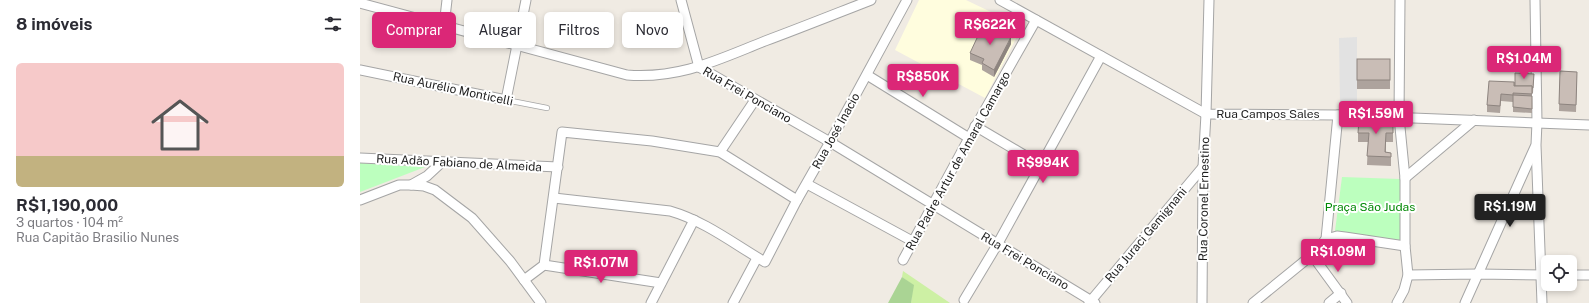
<!DOCTYPE html>
<html lang="pt">
<head>
<meta charset="utf-8">
<style>
	:root { --surface:#fff; --page:#f7f7f7; --text:#2b2b33; --muted:#7c7c81; --accent:#db2777 }
	body { margin:0; font-family:"Public Sans",sans-serif; background:var(--page); color:var(--text); height:100vh; display:flex; flex-direction:column; font-size:15px; white-space:nowrap }
	* { box-sizing:border-box; margin:0 }
	p { font-size:13px; color:var(--muted) }
	.icon { flex:none; width:22px; height:22px; fill:none; stroke:currentColor; stroke-width:2; stroke-linecap:round; stroke-linejoin:round }
	.map { position:relative; flex:1; overflow:hidden }
	.panel { display:flex; flex-direction:column; background:var(--surface); width:360px }
	.panel>* { flex:none }
	.top-card { position:absolute; left:12px; top:12px; width:380px; height:36px; display:flex; gap:8px }
	.controls { position:absolute; left:1181px; top:255px; display:grid; gap:8px }
	.controls a { display:grid; place-items:center; width:36px; height:36px; border-radius:6px; background:var(--surface); box-shadow:0 2px 6px #0003; font-size:20px }
	.price { position:absolute; translate:-50% -34px; padding:0 9px; border-radius:4px; background:var(--accent); color:#fff; font-size:13px; line-height:26px; filter:drop-shadow(0 1px 2px #0008) }
	.price::after { content:''; position:absolute; left:50%; top:24px; width:12px; height:9px; margin-left:-6px; background:inherit; clip-path:polygon(0 0,100% 0,50% 100%) }
	.price.current { background:#222; color:#fff }
	ul { padding:0; list-style:none }
	li { display:grid; align-content:center; gap:8px; height:212px; padding:0 16px }
	li span { display:grid; place-items:center; height:124px; border-radius:6px; color:#555 }
	li>.icon { margin-inline-start:auto }
	span .icon { width:72px; height:72px; fill:#fffc; stroke-width:1 }
	li b { font-size:17px }
	h2 { display:flex; justify-content:space-between; align-items:center; height:48px; padding:0 16px; font-size:17px }
	.chip { padding:0 14px; border-radius:6px; background:var(--surface); box-shadow:0 2px 6px #0003; font-size:14px; line-height:36px }
	.chip.current { background:var(--accent); color:#fff }
	main { display:flex; flex:1; min-height:0 }
	.map>svg:first-child { display:block }
	.education { fill:#fffdde }
	.grass { fill:#cdf0a4 }
	.forest { fill:#aad494 }
	.park { fill:#bcffbe }
	.parking { fill:#e2e2e2 }
	.lines { fill:none; stroke-linecap:round; stroke-linejoin:round }
	.lane-casing { stroke:#a5a5a5; stroke-width:6 }
	.street-casing { stroke:#a5a5a5; stroke-width:11 }
	.lane { stroke:#fff; stroke-width:4.5 }
	.street { stroke:#fff; stroke-width:9 }
	.wall { fill:#ada39d }
	.shaded-wall { fill:#8d847f }
	.building { fill:#c9bdb6; stroke:#8d847f }
	.labels { text-anchor:middle; stroke-width:4; stroke-linejoin:round; paint-order:stroke }
	.street-label { font-size:12px; fill:#1e1e1e; stroke:#fff }
	.park-label { font-size:12px; fill:#008904; stroke:#fff }
</style>
</head>
<body>
<main>
<section class="panel">
<h2>8 imóveis<svg class="icon" aria-label="filters" viewBox="0 0 24 24"><path d="M4 7h16M4 17h16"/><circle cx="9" cy="7" r="2"/><circle cx="15" cy="17" r="2"/></svg></h2>
<ul>
<li><span style="background:linear-gradient(#f6c9c9 75%,#c2b280 0)"><svg class="icon" aria-label="home" viewBox="0 0 24 24"><path d="M3 11l9-7 9 7M6 9v11h12V9"/></svg></span><div><b>R$1,190,000</b><p>3 quartos · 104 m²</p><p>Rua Capitão Brasilio Nunes</p></div></li>
</ul>
</section>
<div class="map">
<svg width="1229" height="303" viewBox="0 0 1229 303">
	<rect width="100%" height="100%" fill="#f0ebe3"/>
	<polygon class="education" points="559,0 606,0 662,27 625,98 535,50"/>
	<polygon class="grass" points="543,271 590,303 551,303 553,285 542,277"/>
	<polygon class="forest" points="542,277 554,285 551,303 528,303"/>
	<g class="park">
		<polygon points="0,163 65,167 0,192"/>
		<polygon points="982,177 1040,179 1040,240 975,231"/>
	</g>
	<polygon class="parking" points="997,37 997,106 980,106 979,38"/>
	<g class="lines">
		<defs>
			<polyline id="lane" points="146,100 187,108"/>
			<g id="street">
				<polyline points="321,0 339,67"/>
				<polyline points="640,0 846,114 978,115 1229,125"/>
				<polyline points="1175,0 1177,122 1176,145 1182,303"/>
				<path d="M0 3 267 75C320 79 357 60 405 41 440 28 475 14 511 0"/>
				<polyline points="84,26 87,0"/>
				<polyline points="339,67 470,142 735,303"/>
				<polyline points="0,70 146,100 166,0"/>
				<polyline points="507,75 609,138"/>
				<polyline points="615,126 681,165"/>
				<polyline points="360,152 395,100"/>
				<polyline points="0,158 198,167"/>
				<polyline points="1045,178 1114,120"/>
				<polyline points="447,184 554,242"/>
				<polyline points="51,185 64,186 75,190 112,218 150,261 181,303"/>
				<path d="M194 198 310 211C345 221 374 244 405 262L437 200 470 142 547 0"/>
				<polyline points="0,200 39,185 51,185 67,176 81,163"/>
				<polyline points="966,239 978,115"/>
				<polyline points="952,255 987,303"/>
				<polyline points="543,260 609,138 676,20"/>
				<polyline points="184,265 301,283"/>
				<polyline points="1048,275 1118,274 1188,275"/>
				<polyline points="1210,275 1229,275"/>
				<polyline points="164,280 184,265 202,132 292,141 360,152 437,200"/>
				<polyline points="604,300 637,245 741,56"/>
				<polyline points="291,303 334,220"/>
				<polyline points="373,303 397,258"/>
				<polyline points="729,303 843,167"/>
				<polyline points="842,303 843,167 846,114 849,0"/>
				<polyline points="893,303 952,255 966,239 977,236 985,237 1045,246"/>
				<polyline points="969,303 981,293"/>
				<polyline points="1037,303 1044,290 1048,275 1045,246 1045,178 1039,117 1040,0"/>
				<polyline points="1105,303 1175,147"/>
			</g>
		</defs>
		<use href="#lane" class="lane-casing"/>
		<use href="#street" class="street-casing"/>
		<use href="#lane" class="lane"/>
		<use href="#street" class="street"/>
	</g>
	<g class="wall">
		<polygon points="651,44 634,77 622,70 622,65 610,60 610,53"/>
		<rect x="997" y="59" width="33" height="30"/>
		<polygon points="1200,71 1217,72 1216,112 1199,111"/>
		<polygon points="1174,74 1173,93 1172,93 1172,113 1153,112 1153,102 1141,101 1140,113 1127,112 1127,105 1154,82"/>
		<polygon points="1033,129 1033,142 1026,142 1026,152 1031,153 1031,166 1007,165 1008,142 998,142 998,133"/>
	</g>
	<polygon class="shaded-wall" points="651,37 651,44 634,77 634,70"/>
	<g class="building">
		<polygon points="624,23 651,37 634,70 622,63 624,59 610,53"/>
		<rect x="997" y="59" width="33" height="21"/>
		<polygon points="1200,71 1217,72 1216,105 1199,104"/>
		<polygon points="1155,73 1174,74 1173,88 1172,88 1172,86 1155,86"/>
		<polygon points="1129,81 1154,82 1154,86 1172,86 1172,94 1153,93 1153,95 1141,94 1140,106 1127,105"/>
		<polygon points="1153,95 1172,96 1172,109 1153,107"/>
		<polygon points="999,119 1033,120 1033,133 1026,133 1025,152 1031,153 1031,157 1007,156 1009,133 998,133"/>
	</g>
	<g class="labels">
		<g class="street-label">
			<text transform="translate(93 89) rotate(12)" y="4">Rua Aurélio Monticelli</text>
			<text transform="translate(387 95) rotate(30)" y="4">Rua Frei Ponciano</text>
			<text x="908" y="118">Rua Campos Sales</text>
			<text transform="translate(476 131) rotate(-61)" y="4">Rua José Inacio</text>
			<text transform="translate(598 161) rotate(-61)" y="4">Rua Padre Artur de Amaral Camargo</text>
			<text transform="translate(99 163) rotate(3)" y="4">Rua Adão Fabiano de Almeida</text>
			<text transform="translate(844 199) rotate(-89)" y="4">Rua Coronel Ernestino</text>
			<text transform="translate(786 235) rotate(-50)" y="4">Rua Juraci Gemignani</text>
			<text transform="translate(665 261) rotate(31)" y="4">Rua Frei Ponciano</text>
		</g>
		<g class="park-label">
			<text x="1010" y="211">Praça São Judas</text>
		</g>
	</g>
</svg>
<div class="controls">
<a><svg class="icon" aria-label="locate" viewBox="0 0 24 24"><circle cx="12" cy="12" r="6"/><path d="M12 2v4M12 18v4M2 12h4M18 12h4"/></svg></a>
</div>
<b class="price" style="left:630px;top:46px">R$622K</b>
<b class="price" style="left:1164px;top:80px">R$1.04M</b>
<b class="price" style="left:563px;top:98px">R$850K</b>
<b class="price" style="left:1016px;top:135px">R$1.59M</b>
<b class="price" style="left:683px;top:184px">R$994K</b>
<b class="price current" style="left:1150px;top:228px">R$1.19M</b>
<b class="price" style="left:978px;top:273px">R$1.09M</b>
<b class="price" style="left:241px;top:284px">R$1.07M</b>
<div class="top-card">
<a class="chip current">Comprar</a>
<a class="chip">Alugar</a>
<a class="chip">Filtros</a>
<a class="chip">Novo</a>
</div>
</div>
</main>
</body>
</html>
